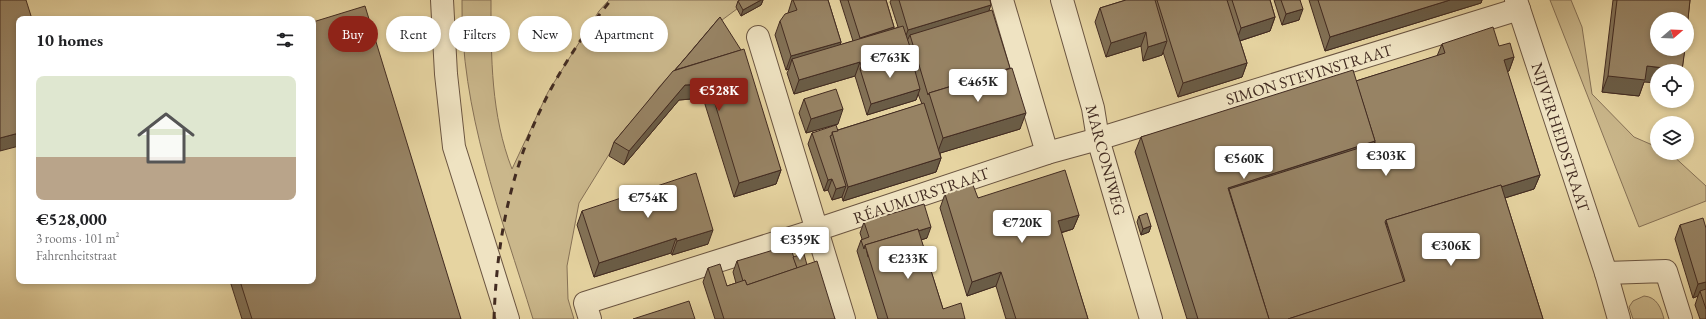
<!DOCTYPE html>
<html lang="en">
<head>
<meta charset="utf-8">
<style>
	:root { --surface:#fff; --page:#f2f2f2; --text:#202124; --muted:#757577; --accent:#8f2418 }
	body { margin:0; font-family:"EB Garamond",serif; background:var(--page); color:var(--text); height:100vh; display:flex; flex-direction:column; font-size:15px; white-space:nowrap }
	* { box-sizing:border-box; margin:0 }
	p { font-size:13px; color:var(--muted) }
	.icon { flex:none; width:22px; height:22px; fill:none; stroke:currentColor; stroke-width:2; stroke-linecap:round; stroke-linejoin:round }
	.map { position:relative; flex:1; overflow:hidden }
	.drawer { position:absolute; left:16px; top:16px; width:300px; height:268px; display:flex; flex-direction:column; background:var(--surface); border-radius:8px; box-shadow:0 2px 6px #0003 }
	.drawer>* { flex:none }
	.guide { position:absolute; left:328px; top:16px; width:380px; height:36px; display:flex; gap:8px }
	.needle { width:26px; rotate:71deg }
	.buttons { position:absolute; left:1650px; top:12px; display:grid; gap:8px }
	.buttons a { display:grid; place-items:center; width:44px; height:44px; border-radius:50%; background:var(--surface); box-shadow:0 2px 6px #0003; font-size:20px }
	.price { position:absolute; translate:-50% -34px; padding:0 9px; border-radius:4px; background:#fff; color:#222; font-size:13px; line-height:26px; filter:drop-shadow(0 1px 2px #0008) }
	.price::after { content:''; position:absolute; left:50%; top:24px; width:12px; height:9px; margin-left:-6px; background:inherit; clip-path:polygon(0 0,100% 0,50% 100%) }
	.price.selected { background:var(--accent); color:#fff }
	ul { padding:0; list-style:none }
	li { display:grid; align-content:center; gap:8px; height:212px; padding:0 20px }
	li span { display:grid; place-items:center; height:124px; border-radius:8px; color:#555 }
	li>.icon { margin-inline-start:auto }
	span .icon { width:72px; height:72px; fill:#fffc; stroke-width:1 }
	li b { font-size:17px }
	h2 { display:flex; justify-content:space-between; align-items:center; height:48px; padding:0 20px; font-size:17px }
	.chip { padding:0 14px; border-radius:18px; background:var(--surface); box-shadow:0 2px 6px #0003; font-size:14px; line-height:36px }
	.chip.selected { background:var(--accent); color:#fff }
	.map>svg:first-child { display:block }
	.green { fill:#cab78b; stroke:#867156 }
	.lines { fill:none; stroke-linecap:round; stroke-linejoin:round }
	.minor-casing { stroke:#6b5541; stroke-width:24 }
	.minor { stroke:#efe3c2; stroke-width:22 }
	.rail { stroke:#422b21; stroke-width:3; stroke-dasharray:7 7; stroke-linecap:butt }
	.wall { fill:#827156; stroke:#422b21 }
	.shaded-wall { fill:#6a5c46; stroke:#422b21 }
	.building { fill:#978364; stroke:#422b21 }
	.labels { text-anchor:middle; stroke-width:4; stroke-linejoin:round; paint-order:stroke }
	.street-label { font-size:16px; fill:#422b21; stroke:#efe3c2 }
</style>
</head>
<body>
<div class="map">
<svg width="1706" height="319" viewBox="0 0 1706 319">
	<rect width="100%" height="100%" fill="#e6d4a1"/>
	<filter id="stains"><feTurbulence type="fractalNoise" baseFrequency=".005" numOctaves="4"/><feColorMatrix values="0 0 0 0 .2 0 0 0 0 .09 0 0 0 0 .02 0 0 0 .5 -.17"/></filter>
	<radialGradient id="worn" r=".72"><stop offset=".6" stop-color="#630" stop-opacity="0"/><stop offset="1" stop-color="#630" stop-opacity=".3"/></radialGradient>
	<g class="green">
		<path d="M462 0H491C491 58 491 115 512 169L548 92 599 11 609 0H749L718 23 659 87 613 148 579 203 567 266 568 299 574 319H533C501 215 460 110 462 0Z"/>
		<polygon points="1550,0 1571,0 1582,27 1592,94 1634,137 1657,147 1657,153 1670,153 1706,186 1706,201 1639,227"/>
		<path d="M1644 296C1657 297 1661 308 1664 319H1633L1629 307 1633 301Z"/>
	</g>
	<g class="lines">
		<defs>
			<g id="minor">
				<polyline points="442,0 446,74 454,147 508,319"/>
				<polyline points="1002,0 1047,153"/>
				<polyline points="1062,0 1093,108 1098,139 1151,319"/>
				<polyline points="1516,0 1606,273 1619,319"/>
				<polyline points="758,37 844,319"/>
				<polyline points="1606,273 1666,271 1681,319"/>
				<polyline points="590,319 585,303 816,230 1047,153 1098,139 1519,9"/>
			</g>
		</defs>
		<use href="#minor" class="minor-casing"/>
		<use href="#minor" class="minor"/>
		<path class="rail" d="M494 319C498 194 531 98 611 0"/>
	</g>
	<g class="wall">
		<polygon points="740,0 763,0 761,5 741,16 736,7 738,1"/>
		<polygon points="792,0 828,0 841,42 840,45 853,41 840,0 886,0 894,27 894,29 898,27 890,2 891,0 990,0 989,11 1020,129 940,153 941,158 936,172 843,201 842,197 832,200 828,190 824,191 808,144 812,133 838,130 922,104 918,94 916,100 867,115 855,76 794,94 787,73 789,69 786,70 775,35 780,21 788,13"/>
		<polygon points="1126,0 1270,0 1275,17 1270,31 1240,41 1247,63 1242,77 1178,97 1163,52 1162,55 1143,61 1141,46 1106,57 1095,22 1100,8"/>
		<polygon points="1274,0 1300,0 1299,20 1282,25"/>
		<polygon points="1309,0 1482,0 1481,3 1325,51"/>
		<polygon points="1613,0 1690,0 1682,71 1657,71 1644,82 1639,96 1602,92"/>
		<polygon points="720,17 781,170 776,184 734,197 703,98 679,100 624,165 609,156 614,142 675,70"/>
		<polygon points="1442,44 1499,46 1514,57 1509,71 1507,71 1540,175 1534,189 1505,198 1543,319 1187,319 1135,152 1141,137 1356,81 1437,56"/>
		<polygon points="804,99 838,124 806,133 799,113"/>
		<polygon points="945,194 978,198 1079,215 1073,229 1061,233 1088,319 1006,319 996,286 967,296 940,208"/>
		<polygon points="582,211 708,244 672,255 671,253 594,277 577,225"/>
		<polygon points="1139,216 1151,226 1149,232 1141,235 1137,222"/>
		<polygon points="864,222 927,238 921,240 943,309 965,319 878,319 857,251 861,240 862,239 860,233"/>
		<polygon points="1680,225 1706,228 1706,319 1700,319 1695,305 1698,296 1693,298 1675,239"/>
		<polygon points="793,257 807,265 835,319 715,319 703,282 708,268 727,286 736,283 733,272 737,261"/>
		<polygon points="230,281 313,281 461,319 242,319"/>
	</g>
	<g class="shaded-wall">
		<polygon points="761,0 763,0 761,5 741,16 743,10"/>
		<polygon points="1450,0 1482,0 1481,3 1325,51 1330,37"/>
		<polygon points="991,5 986,19 910,35 906,43 903,44 908,30"/>
		<polygon points="1303,9 1299,20 1282,25 1286,14"/>
		<polygon points="1275,17 1270,31 1236,42 1241,28"/>
		<polygon points="894,27 890,38 856,49 860,38"/>
		<polygon points="1146,32 1141,46 1106,57 1111,43"/>
		<polygon points="1167,41 1162,55 1143,61 1148,47"/>
		<polygon points="841,42 836,56 792,59 789,69 786,70 791,56"/>
		<polygon points="911,50 906,64 860,69 861,66"/>
		<polygon points="1514,57 1509,71 1499,74 1504,60"/>
		<polygon points="860,62 855,76 794,94 799,80"/>
		<polygon points="1247,63 1242,77 1178,97 1183,83"/>
		<polygon points="1647,66 1682,70 1682,71 1657,71 1657,83 1644,82 1639,96 1602,92 1608,76"/>
		<polygon points="709,84 703,98 679,100 624,165 629,151 685,85"/>
		<polygon points="920,89 916,100 867,115 871,104"/>
		<polygon points="843,109 838,124 806,133 811,119"/>
		<polygon points="1026,113 1020,129 937,154 943,138"/>
		<polygon points="19,133 19,146 0,151 0,138"/>
		<polygon points="1375,141 1370,157 1231,201 1228,188"/>
		<polygon points="941,158 936,172 843,201 848,187"/>
		<polygon points="781,170 776,184 734,197 739,183"/>
		<polygon points="1540,175 1534,189 1390,233 1386,222"/>
		<polygon points="832,179 828,190 824,191 828,180"/>
		<polygon points="846,186 842,197 832,200 836,189"/>
		<polygon points="1079,215 1073,229 1052,235 1058,221"/>
		<polygon points="1151,226 1149,232 1141,235 1143,229"/>
		<polygon points="931,227 927,238 868,257 866,248"/>
		<polygon points="713,230 708,244 672,255 677,241"/>
		<polygon points="676,238 671,253 594,277 599,263"/>
		<polygon points="1001,272 996,286 967,296 972,282"/>
		<polygon points="1706,282 1706,294 1700,291 1698,296 1693,298 1698,284"/>
	</g>
	<g class="building">
		<polygon points="0,0 26,0 32,19 19,19 19,133 0,138"/>
		<polygon points="740,0 761,0 743,10 738,1"/>
		<polygon points="793,0 828,0 841,42 791,56 780,21 785,14 797,10"/>
		<polygon points="848,0 886,0 894,27 860,38"/>
		<polygon points="899,0 990,0 991,5 908,30"/>
		<polygon points="1126,0 1155,0 1167,41 1148,47 1146,32 1111,43 1100,8"/>
		<polygon points="1157,0 1227,0 1247,63 1183,83"/>
		<polygon points="1232,0 1270,0 1275,17 1241,28"/>
		<polygon points="1281,0 1300,0 1303,9 1286,14"/>
		<polygon points="1318,0 1450,0 1330,37"/>
		<polygon points="1617,0 1690,0 1687,29 1687,19 1657,19 1657,49 1685,49 1682,70 1647,66 1645,80 1608,76"/>
		<polygon points="365,6 461,319 252,319 240,281 313,281 313,22"/>
		<polygon points="992,10 1010,68 929,93 928,95 910,35"/>
		<polygon points="720,17 741,50 675,70 688,55"/>
		<polygon points="903,26 911,50 861,66 860,62 799,80 792,59"/>
		<polygon points="1493,27 1499,46 1510,43 1514,57 1504,60 1540,175 1501,187 1501,185 1386,220 1385,222 1404,282 1288,319 1269,319 1229,189 1375,143 1375,141 1356,81 1445,53 1442,44"/>
		<polygon points="744,49 781,170 739,183 709,84 685,85 629,151 614,142 673,71"/>
		<polygon points="910,53 920,89 871,104 860,69"/>
		<polygon points="1012,68 1026,113 943,138 929,93"/>
		<polygon points="1353,70 1375,141 1228,188 1269,319 1198,319 1141,137"/>
		<polygon points="836,89 843,109 811,119 804,99"/>
		<polygon points="924,103 941,158 848,187 832,132"/>
		<polygon points="836,125 838,131 832,132 832,135 830,136 846,186 836,189 832,179 828,180 812,133"/>
		<polygon points="1065,170 1079,215 1058,221 1088,319 1016,319 1001,272 972,282 945,194 973,185 978,198"/>
		<polygon points="696,173 713,230 677,241 676,238 599,263 582,211"/>
		<polygon points="1501,185 1543,319 1288,319 1405,281 1386,220"/>
		<polygon points="924,204 931,227 918,231 918,229 865,245 864,249 861,240 869,237 864,222"/>
		<polygon points="1147,213 1151,226 1143,229 1139,216"/>
		<polygon points="1703,218 1706,228 1706,282 1698,284 1680,225"/>
		<polygon points="918,229 943,309 961,303 965,319 888,319 865,245"/>
		<polygon points="790,245 797,268 747,285 745,280 743,281 737,261"/>
		<polygon points="804,254 807,265 797,268 793,257"/>
		<polygon points="817,261 835,319 724,319 708,268 720,264 727,286 745,280 747,285"/>
		<polygon points="1706,289 1706,309 1700,291"/>
		<polygon points="689,301 695,319 633,319"/>
	</g>
	<g class="labels">
		<g class="street-label">
			<text transform="translate(1309 74) rotate(-17)" y="6">SIMON STEVINSTRAAT</text>
			<text transform="translate(1561 137) rotate(72)" y="6">NIJVERHEIDSTRAAT</text>
			<text transform="translate(1106 160) rotate(75)" y="6">MARCONIWEG</text>
			<text transform="translate(921 195) rotate(-19)" y="6">RÉAUMURSTRAAT</text>
		</g>
	</g>
	<rect width="100%" height="100%" filter="url(#stains)"/>
	<rect width="100%" height="100%" fill="url(#worn)"/>
</svg>
<div class="buttons">
<a><svg class="needle" viewBox="-14 -14 28 28"><path d="M0-13l5 13h-10z" fill="#e53935"/><path d="M0 13l5-13h-10z" fill="#757577"/></svg></a>
<a><svg class="icon" aria-label="locate" viewBox="0 0 24 24"><circle cx="12" cy="12" r="6"/><path d="M12 2v4M12 18v4M2 12h4M18 12h4"/></svg></a>
<a><svg class="icon" aria-label="layers" viewBox="0 0 24 24"><path d="M12 4l9 5-9 5-9-5zM3 14l9 5 9-5"/></svg></a>
</div>
<b class="price" style="left:890px;top:79px">€763K</b>
<b class="price" style="left:978px;top:103px">€465K</b>
<b class="price selected" style="left:719px;top:112px">€528K</b>
<b class="price" style="left:1386px;top:177px">€303K</b>
<b class="price" style="left:1244px;top:180px">€560K</b>
<b class="price" style="left:648px;top:219px">€754K</b>
<b class="price" style="left:1022px;top:244px">€720K</b>
<b class="price" style="left:800px;top:261px">€359K</b>
<b class="price" style="left:1451px;top:267px">€306K</b>
<b class="price" style="left:908px;top:280px">€233K</b>
<div class="guide">
<a class="chip selected">Buy</a>
<a class="chip">Rent</a>
<a class="chip">Filters</a>
<a class="chip">New</a>
<a class="chip">Apartment</a>
</div>
<section class="drawer">
<h2>10 homes<svg class="icon" aria-label="filters" viewBox="0 0 24 24"><path d="M4 7h16M4 17h16"/><circle cx="9" cy="7" r="2"/><circle cx="15" cy="17" r="2"/></svg></h2>
<ul>
<li><span style="background:linear-gradient(#dfe7d0 65%,#b9a48a 0)"><svg class="icon" aria-label="home" viewBox="0 0 24 24"><path d="M3 11l9-7 9 7M6 9v11h12V9"/></svg></span><div><b>€528,000</b><p>3 rooms · 101 m²</p><p>Fahrenheitstraat</p></div></li>
</ul>
</section>
</div>
</body>
</html>
